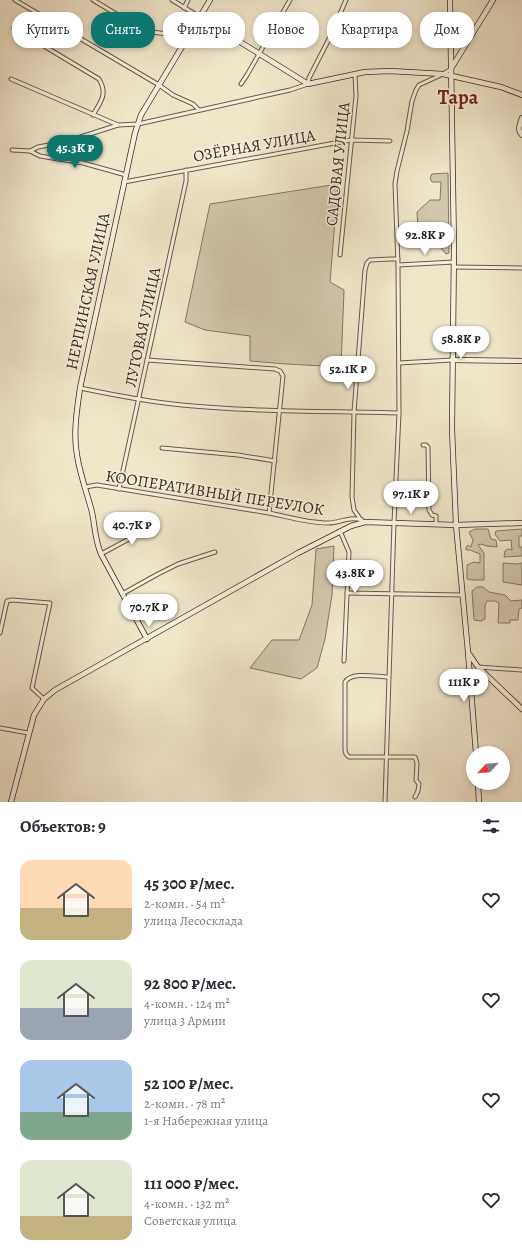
<!DOCTYPE html>
<html lang="ru">
<head>
<meta charset="utf-8">
<style>
	:root { --surface:#fff; --page:#f2f2f3; --text:#2b2b33; --muted:#7c7c81; --accent:#0f766e }
	body { margin:0; font-family:Alegreya,serif; background:var(--page); color:var(--text); height:100vh; display:flex; flex-direction:column; font-size:15px; white-space:nowrap }
	* { box-sizing:border-box; margin:0 }
	p { font-size:13px; color:var(--muted) }
	.icon { flex:none; width:22px; height:22px; fill:none; stroke:currentColor; stroke-width:2; stroke-linecap:round; stroke-linejoin:round }
	.map { position:relative; height:802px; overflow:hidden }
	.sheet { display:flex; flex-direction:column; background:var(--surface); flex:1 }
	.sheet>* { flex:none }
	.top-card { position:absolute; left:12px; top:12px; width:498px; height:36px; display:flex; gap:8px }
	.needle { width:26px; rotate:244deg }
	.controls { position:absolute; left:466px; top:746px; display:grid; gap:8px }
	.controls a { display:grid; place-items:center; width:44px; height:44px; border-radius:50%; background:var(--surface); box-shadow:0 2px 6px #0003; font-size:20px }
	.price { position:absolute; translate:-50% -34px; padding:0 9px; border-radius:14px; background:#fff; color:#222; font-size:13px; line-height:26px; filter:drop-shadow(0 1px 2px #0008) }
	.price::after { content:''; position:absolute; left:50%; top:24px; width:12px; height:9px; margin-left:-6px; background:inherit; clip-path:polygon(0 0,100% 0,50% 100%) }
	.price.current { background:var(--accent); color:#fff }
	ul { padding:0; list-style:none }
	li { display:flex; align-items:center; gap:12px; height:100px; padding:0 20px }
	li span { display:grid; place-items:center; flex:none; width:112px; height:80px; border-radius:12px; color:#555 }
	li>.icon { margin-inline-start:auto }
	span .icon { width:48px; height:48px; fill:#fffc; stroke-width:1 }
	li b { font-size:17px }
	h2 { display:flex; justify-content:space-between; align-items:center; height:48px; padding:0 20px; font-size:17px }
	.chip { padding:0 14px; border-radius:16px; background:var(--surface); box-shadow:0 2px 6px #0003; font-size:14px; line-height:36px }
	.chip.current { background:var(--accent); color:#fff }
	.map>svg:first-child { display:block }
	.green { fill:#d1c7ae; stroke:#867866 }
	.lines { fill:none; stroke-linecap:round; stroke-linejoin:round }
	.street-casing { stroke:#69594a; stroke-width:5 }
	.secondary-casing { stroke:#3c2a1f; stroke-width:6 }
	.street { stroke:#f5efdd; stroke-width:3 }
	.secondary { stroke:#f5efdd; stroke-width:4.5 }
	.labels { text-anchor:middle; stroke-width:3; stroke-linejoin:round; paint-order:stroke }
	.street-label { font-size:16px; fill:#3c2a1f; stroke:#f5efdd }
	.district-label { font-size:20px; font-weight:bold; fill:#7a1f14; stroke:#f5efdd }
</style>
</head>
<body>
<div class="map">
<svg width="522" height="802" viewBox="0 0 522 802">
	<rect width="100%" height="100%" fill="#f0e7cb"/>
	<filter id="stains"><feTurbulence type="fractalNoise" baseFrequency=".005" numOctaves="4"/><feColorMatrix values="0 0 0 0 .2 0 0 0 0 .09 0 0 0 0 .02 0 0 0 .5 -.17"/></filter>
	<radialGradient id="worn" r=".72"><stop offset=".6" stop-color="#630" stop-opacity="0"/><stop offset="1" stop-color="#630" stop-opacity=".3"/></radialGradient>
	<g class="green">
		<polygon points="448,173 449,253 446,254 441,248 440,230 418,229 417,212 430,200 440,200 441,182 432,182 430,178 432,174"/>
		<polygon points="338,184 330,282 344,290 341,367 286,364 250,361 250,336 205,330 185,322 210,204"/>
		<polygon points="475,529 488,529 491,539 496,540 497,547 487,546 481,544 478,545 484,553 484,580 472,580 467,579 467,565 474,562 480,563 480,554 470,550 466,550 466,547 468,545 471,547 473,540 469,532"/>
		<polygon points="522,529 522,536 519,536 519,547 522,547 522,556 504,557 505,551 508,549 512,550 511,540 500,541 495,534 496,531"/>
		<polygon points="334,546 332,595 325,639 317,668 301,679 250,668 272,640 299,640 312,605 316,549"/>
		<polygon points="503,563 517,564 522,563 522,585 503,582"/>
		<polygon points="477,587 483,587 489,592 505,595 511,601 522,600 522,608 519,609 518,620 510,620 510,623 498,623 499,603 495,601 487,601 485,605 485,619 481,621 474,620 472,591"/>
	</g>
	<g class="lines">
		<defs>
			<g id="street">
				<polyline points="15,0 159,85 173,95 193,104 199,110"/>
				<path d="M93 0 143 30C151 33 158 32 166 34 172 36 178 41 183 44"/>
				<polyline points="172,0 200,17"/>
				<polyline points="184,8 188,0"/>
				<path d="M14 28 99 79C108 94 101 101 93 115"/>
				<polyline points="11,79 118,125"/>
				<polyline points="241,84 247,75 290,0"/>
				<polyline points="12,150 30,151 38,147 65,142 118,125 138,124 290,90 308,84 309,78 329,39 346,0"/>
				<polyline points="30,151 40,156 83,163 126,175"/>
				<polyline points="124,182 351,140 390,141"/>
				<polyline points="340,255 356,96 355,75"/>
				<polyline points="398,265 454,262"/>
				<polyline points="454,267 522,268"/>
				<polyline points="147,360 275,369 280,371 283,376 269,513"/>
				<polyline points="399,363 452,360"/>
				<path d="M80 388C114 395 148 402 182 405 254 412 327 411 399 413"/>
				<polyline points="423,445 426,445 428,447 429,510 432,515 436,516 436,524"/>
				<polyline points="162,448 238,455 275,461"/>
				<path d="M85 487 97 485 269 513C289 517 308 523 328 523 341 523 347 516 362 520"/>
				<polyline points="119,489 176,227 186,181 186,170"/>
				<polyline points="361,520 354,510 352,497 354,412 365,270 367,263 370,260 391,259 398,259"/>
				<polyline points="340,531 349,552 344,661"/>
				<polyline points="101,554 155,525"/>
				<polyline points="347,593 463,595"/>
				<polyline points="122,594 158,574 178,564 215,552"/>
				<polyline points="0,633 7,601 12,600 50,603 32,688 44,699"/>
				<polyline points="478,667 522,670"/>
				<path d="M388 677C377 677 352 671 345 682V750L346 754 349 757H415L417 763 416 780 419 784 418 791 415 797"/>
				<polyline points="0,728 28,733"/>
				<polyline points="385,802 394,523 399,413 398,265 395,184 397,171 407,131 412,101 416,90 419,85 443,74 451,69"/>
			</g>
			<g id="secondary">
				<polyline points="450,0 454,247 452,429 456,525 468,652 476,753"/>
				<polyline points="200,17 308,84 365,72 390,71 443,74 501,87 522,95"/>
				<polyline points="452,67 493,0"/>
				<path d="M522 118C520 124 517 130 522 135"/>
				<polyline points="452,360 522,361"/>
				<path d="M147 639 101 554C95 540 95 527 92 512 87 493 80 475 77 455 73 433 77 410 80 388L135 133 141 115 210 0"/>
				<polyline points="469,654 478,667 522,709"/>
				<polyline points="478,783 479,802"/>
				<polyline points="11,802 34,715 44,699 55,690 298,553 351,526 365,522 456,525 522,523"/>
			</g>
		</defs>
		<use href="#street" class="street-casing"/>
		<use href="#secondary" class="secondary-casing"/>
		<use href="#street" class="street"/>
		<use href="#secondary" class="secondary"/>
	</g>
	<g class="labels">
		<g class="street-label">
			<text transform="translate(254 145) rotate(-10)" y="6">ОЗЁРНАЯ УЛИЦА</text>
			<text transform="translate(337 164) rotate(-84)" y="6">САДОВАЯ УЛИЦА</text>
			<text transform="translate(87 291) rotate(-78)" y="6">НЕРПИНСКАЯ УЛИЦА</text>
			<text transform="translate(142 327) rotate(-78)" y="6">ЛУГОВАЯ УЛИЦА</text>
			<text transform="translate(215 492) rotate(9)" y="6">КООПЕРАТИВНЫЙ ПЕРЕУЛОК</text>
		</g>
		<g class="district-label">
			<text x="458" y="104">Тара</text>
		</g>
	</g>
	<rect width="100%" height="100%" filter="url(#stains)"/>
	<rect width="100%" height="100%" fill="url(#worn)"/>
</svg>
<div class="controls">
<a><svg class="needle" viewBox="-14 -14 28 28"><path d="M0-13l5 13h-10z" fill="#e53935"/><path d="M0 13l5-13h-10z" fill="#7c7c81"/></svg></a>
</div>
<b class="price current" style="left:75px;top:169px">45.3K ₽</b>
<b class="price" style="left:425px;top:256px">92.8K ₽</b>
<b class="price" style="left:461px;top:360px">58.8K ₽</b>
<b class="price" style="left:348px;top:390px">52.1K ₽</b>
<b class="price" style="left:411px;top:515px">97.1K ₽</b>
<b class="price" style="left:132px;top:546px">40.7K ₽</b>
<b class="price" style="left:355px;top:594px">43.8K ₽</b>
<b class="price" style="left:149px;top:628px">70.7K ₽</b>
<b class="price" style="left:464px;top:703px">111K ₽</b>
<div class="top-card">
<a class="chip">Купить</a>
<a class="chip current">Снять</a>
<a class="chip">Фильтры</a>
<a class="chip">Новое</a>
<a class="chip">Квартира</a>
<a class="chip">Дом</a>
</div>
</div>
<section class="sheet">
<h2>Объектов: 9<svg class="icon" aria-label="filters" viewBox="0 0 24 24"><path d="M4 7h16M4 17h16"/><circle cx="9" cy="7" r="2"/><circle cx="15" cy="17" r="2"/></svg></h2>
<ul>
<li><span style="background:linear-gradient(#ffd9b3 60%,#c2b280 0)"><svg class="icon" aria-label="home" viewBox="0 0 24 24"><path d="M3 11l9-7 9 7M6 9v11h12V9"/></svg></span><div><b>45 300 ₽/мес.</b><p>2-комн. · 54 m²</p><p>улица Лесосклада</p></div><svg class="icon" aria-label="heart" viewBox="0 0 24 24"><path d="M12 20l-8-8c-3-5 5-10 8-4 3-6 11-1 8 4z"/></svg></li>
<li><span style="background:linear-gradient(#dfe7d0 60%,#9aa5b1 0)"><svg class="icon" aria-label="home" viewBox="0 0 24 24"><path d="M3 11l9-7 9 7M6 9v11h12V9"/></svg></span><div><b>92 800 ₽/мес.</b><p>4-комн. · 124 m²</p><p>улица 3 Армии</p></div><svg class="icon" aria-label="heart" viewBox="0 0 24 24"><path d="M12 20l-8-8c-3-5 5-10 8-4 3-6 11-1 8 4z"/></svg></li>
<li><span style="background:linear-gradient(#a9c7e8 65%,#7fa58c 0)"><svg class="icon" aria-label="home" viewBox="0 0 24 24"><path d="M3 11l9-7 9 7M6 9v11h12V9"/></svg></span><div><b>52 100 ₽/мес.</b><p>2-комн. · 78 m²</p><p>1-я Набережная улица</p></div><svg class="icon" aria-label="heart" viewBox="0 0 24 24"><path d="M12 20l-8-8c-3-5 5-10 8-4 3-6 11-1 8 4z"/></svg></li>
<li><span style="background:linear-gradient(#dfe7d0 70%,#c2b280 0)"><svg class="icon" aria-label="home" viewBox="0 0 24 24"><path d="M3 11l9-7 9 7M6 9v11h12V9"/></svg></span><div><b>111 000 ₽/мес.</b><p>4-комн. · 132 m²</p><p>Советская улица</p></div><svg class="icon" aria-label="heart" viewBox="0 0 24 24"><path d="M12 20l-8-8c-3-5 5-10 8-4 3-6 11-1 8 4z"/></svg></li>
</ul>
</section>
</body>
</html>
